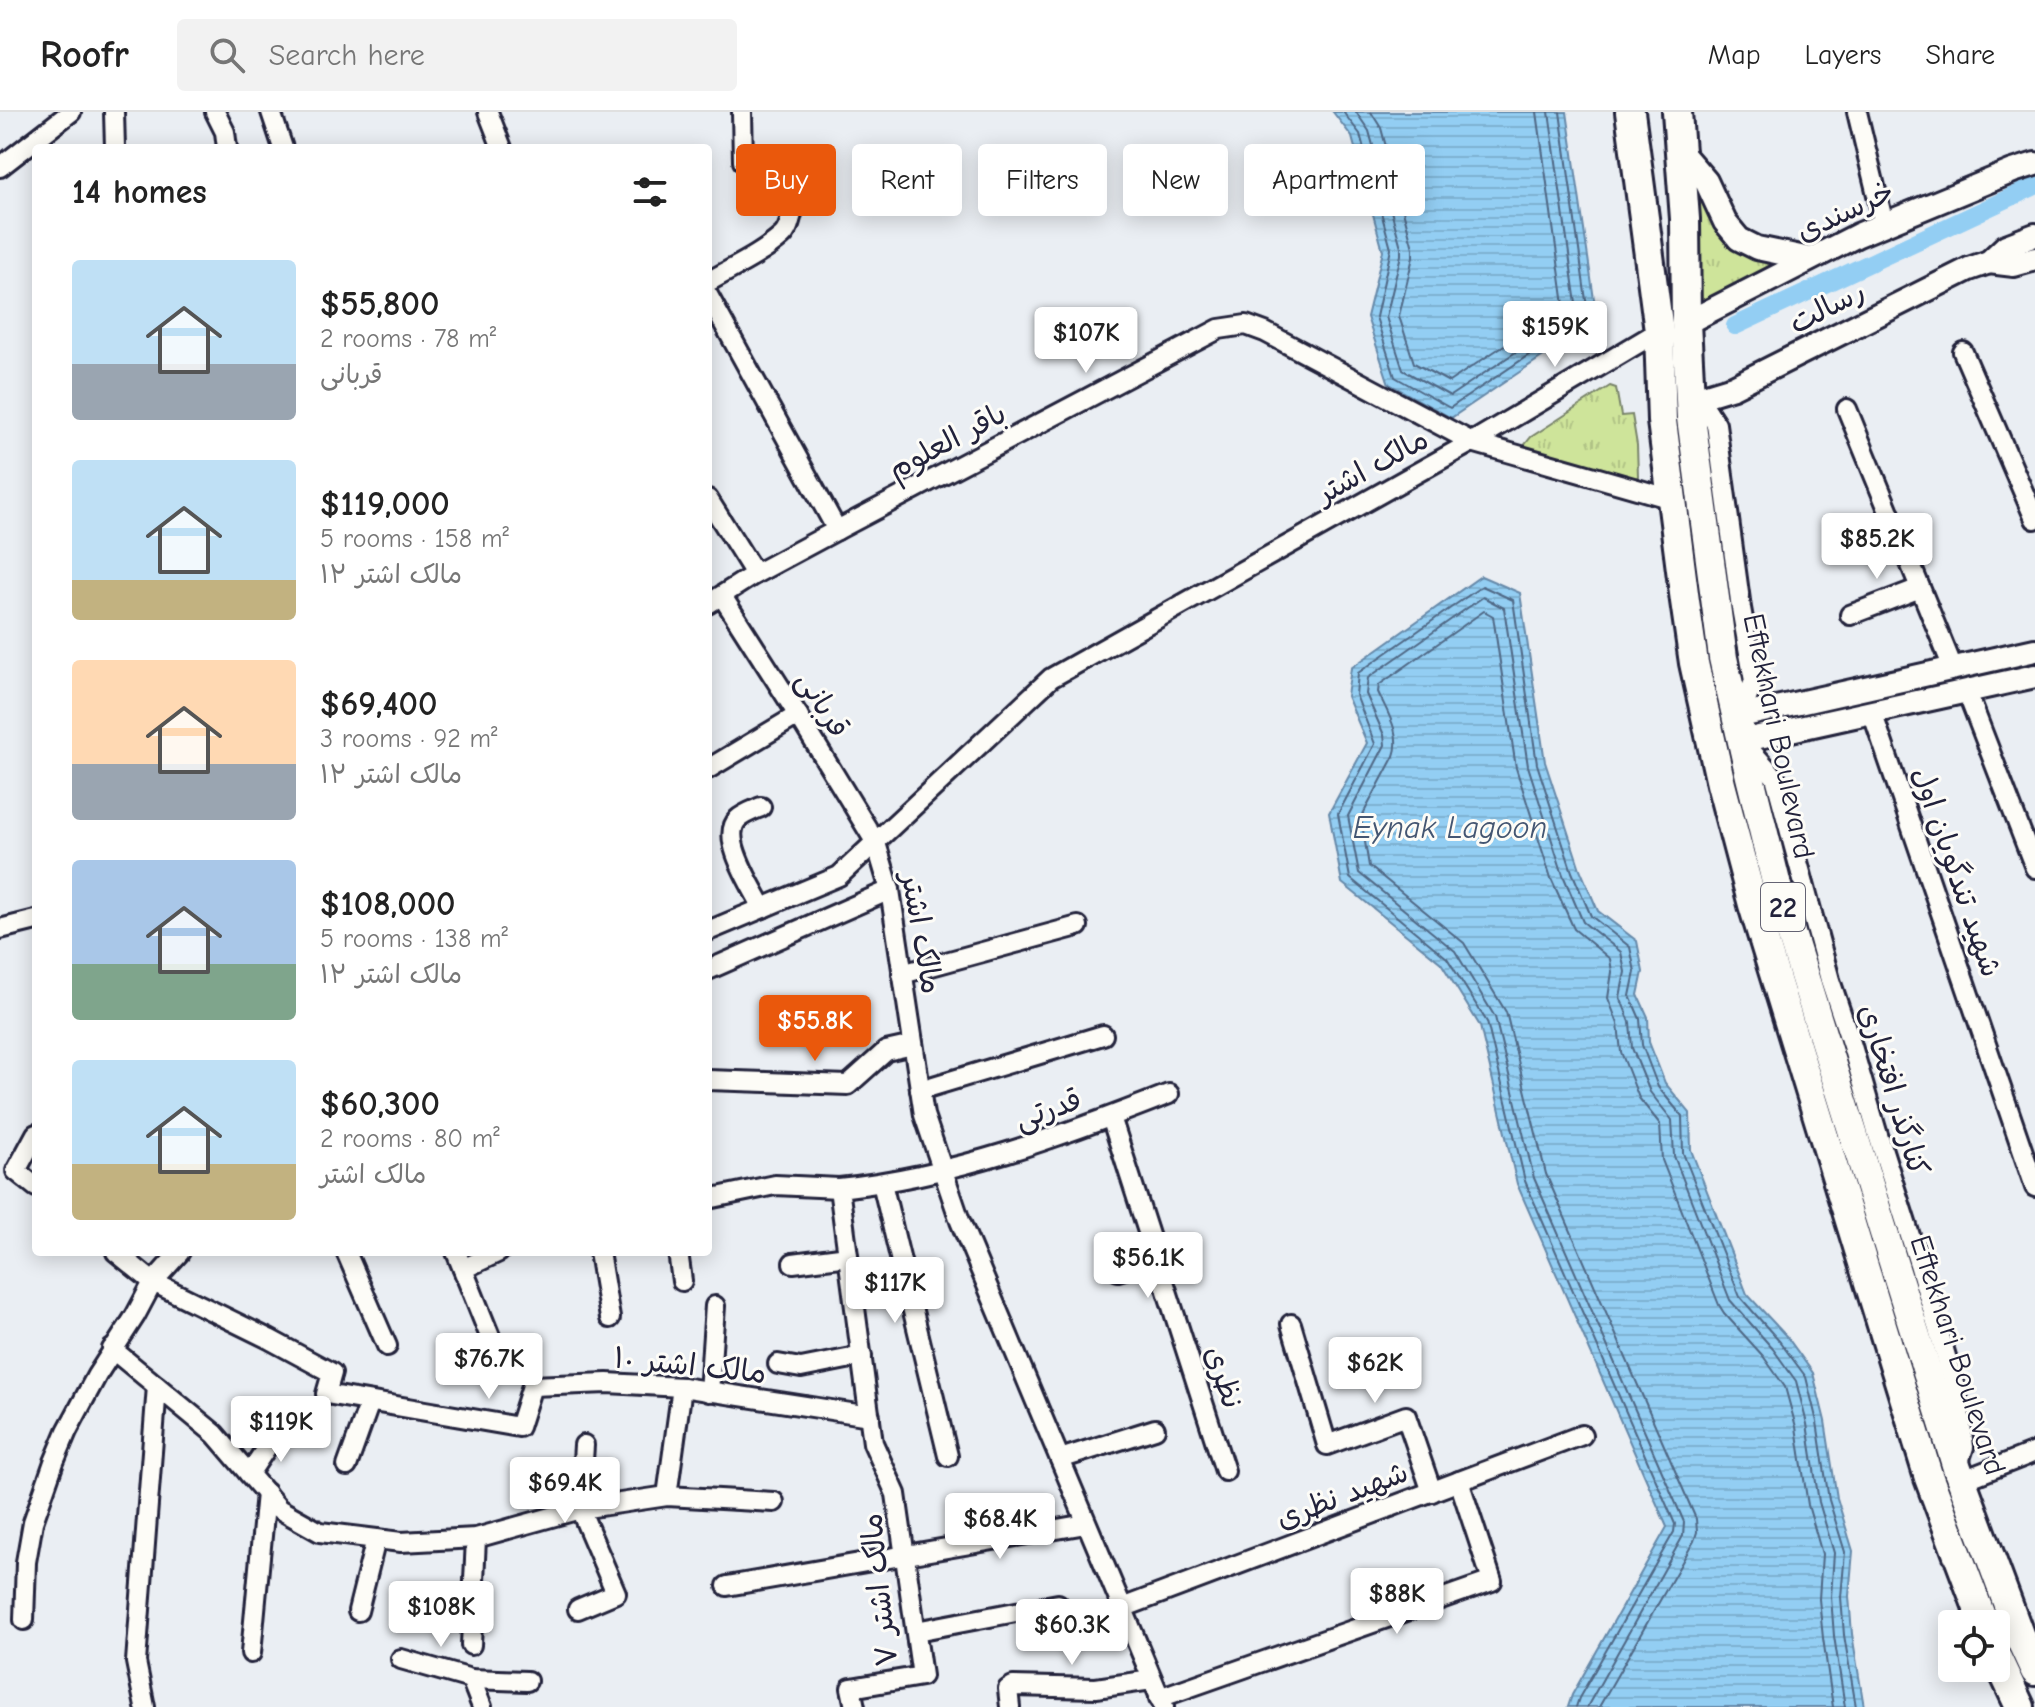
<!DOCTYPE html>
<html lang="en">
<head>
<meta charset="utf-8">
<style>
	:root { --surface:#fff; --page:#f2f2f2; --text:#222; --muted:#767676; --line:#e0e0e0; --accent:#ea580c }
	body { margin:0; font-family:"Comic Neue","Playpen Sans Arabic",sans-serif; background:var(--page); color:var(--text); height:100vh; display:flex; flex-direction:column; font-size:30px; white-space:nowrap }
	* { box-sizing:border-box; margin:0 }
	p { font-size:26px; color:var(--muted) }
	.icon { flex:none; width:44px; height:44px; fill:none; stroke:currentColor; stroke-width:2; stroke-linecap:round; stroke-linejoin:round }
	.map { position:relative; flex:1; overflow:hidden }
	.side { position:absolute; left:32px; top:32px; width:680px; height:1112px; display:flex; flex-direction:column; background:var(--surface); border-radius:8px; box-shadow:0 4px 20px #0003 }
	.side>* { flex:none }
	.banner { position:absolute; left:736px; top:32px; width:760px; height:72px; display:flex; gap:16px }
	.buttons { position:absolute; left:1938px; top:1498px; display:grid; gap:16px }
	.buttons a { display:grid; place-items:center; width:72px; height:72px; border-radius:8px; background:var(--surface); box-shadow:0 4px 20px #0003; font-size:40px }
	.price { position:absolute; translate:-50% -68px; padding:0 18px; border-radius:8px; background:#fff; color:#222; font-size:26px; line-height:52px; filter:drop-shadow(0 2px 4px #0008) }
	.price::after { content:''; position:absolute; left:50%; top:48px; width:24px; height:18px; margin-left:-12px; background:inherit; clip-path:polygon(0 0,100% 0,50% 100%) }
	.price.active { background:var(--accent); color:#fff }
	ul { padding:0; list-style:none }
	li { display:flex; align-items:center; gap:24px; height:200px; padding:0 40px }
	li span { display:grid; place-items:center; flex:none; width:224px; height:160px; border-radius:8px; color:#555 }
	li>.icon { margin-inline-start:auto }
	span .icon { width:96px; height:96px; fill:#fffc; stroke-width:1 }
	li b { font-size:34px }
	h2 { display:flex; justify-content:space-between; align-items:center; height:96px; padding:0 40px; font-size:34px }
	.pill { padding:0 28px; border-radius:8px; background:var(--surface); box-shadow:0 4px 20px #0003; font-size:28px; line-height:72px }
	.pill.active { background:var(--accent); color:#fff }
	header { display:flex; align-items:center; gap:48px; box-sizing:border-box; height:112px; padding:0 40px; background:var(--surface); border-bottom:2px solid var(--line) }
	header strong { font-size:38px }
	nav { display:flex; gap:44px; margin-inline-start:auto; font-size:28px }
	.search { width:560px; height:72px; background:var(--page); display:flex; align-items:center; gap:20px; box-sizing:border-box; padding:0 28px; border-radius:8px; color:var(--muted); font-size:30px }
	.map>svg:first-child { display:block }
	.grass { fill:url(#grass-tufts); stroke:#78836a; stroke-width:2 }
	.water { fill:url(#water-rules); stroke:#6689a9; stroke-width:2 }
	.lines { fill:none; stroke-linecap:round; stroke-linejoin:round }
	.shore { stroke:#4f6785; stroke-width:2 }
	.canal { stroke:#93cef3; stroke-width:18 }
	.minor-casing { stroke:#22223b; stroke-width:24 }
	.tertiary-casing { stroke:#22223b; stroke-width:28 }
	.trunk-casing { stroke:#22223b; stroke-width:34 }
	.minor { stroke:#fdfcf7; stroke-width:18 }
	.tertiary { stroke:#fdfcf7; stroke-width:22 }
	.trunk { stroke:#fdfcf7; stroke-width:28 }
	.labels { text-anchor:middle; stroke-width:6; stroke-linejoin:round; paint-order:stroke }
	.shield { fill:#fdfcf7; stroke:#646373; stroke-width:2 }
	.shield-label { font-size:28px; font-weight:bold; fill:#22223b }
	.street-label { font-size:30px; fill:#22223b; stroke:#fdfcf7 }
	.water-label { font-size:32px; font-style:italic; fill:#445672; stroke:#fdfcf7 }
</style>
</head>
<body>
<header>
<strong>Roofr</strong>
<div class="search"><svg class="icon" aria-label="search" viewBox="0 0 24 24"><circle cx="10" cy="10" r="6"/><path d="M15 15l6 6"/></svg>Search here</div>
<nav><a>Map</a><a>Layers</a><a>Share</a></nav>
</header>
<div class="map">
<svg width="2035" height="1595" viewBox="0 0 2035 1595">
	<defs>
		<pattern id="grass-tufts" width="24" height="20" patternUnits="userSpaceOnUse" patternTransform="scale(2)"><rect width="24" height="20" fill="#cee49a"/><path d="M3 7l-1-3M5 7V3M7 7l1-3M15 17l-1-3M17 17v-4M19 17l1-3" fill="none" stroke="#b1c386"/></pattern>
		<pattern id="water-rules" width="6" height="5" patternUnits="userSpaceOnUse" patternTransform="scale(2)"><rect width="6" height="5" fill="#93cef3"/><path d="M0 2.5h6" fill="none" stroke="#7eb1d1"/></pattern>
	</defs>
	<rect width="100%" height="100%" fill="#eaeef3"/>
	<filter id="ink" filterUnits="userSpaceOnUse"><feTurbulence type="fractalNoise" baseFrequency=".0125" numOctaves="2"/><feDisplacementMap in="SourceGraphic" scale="16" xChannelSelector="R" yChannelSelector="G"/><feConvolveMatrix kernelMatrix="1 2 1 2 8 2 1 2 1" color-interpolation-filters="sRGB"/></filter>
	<g filter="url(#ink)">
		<g class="grass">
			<path d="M1703 86C1714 103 1729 135 1747 144 1756 150 1769 149 1777 154V157L1704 189H1701L1700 186 1699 88Z"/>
			<polygon points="1610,274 1616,276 1621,304 1632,303 1637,333 1638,364 1636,367 1633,368 1523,335 1531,325"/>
		</g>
		<g class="water">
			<polygon points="1333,0 1567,0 1597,208 1451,306 1389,272 1367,205 1383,139 1352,25"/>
			<polygon points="1481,464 1520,481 1545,650 1580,757 1598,799 1637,829 1643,860 1638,883 1648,905 1649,930 1665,971 1690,1001 1691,1038 1747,1182 1787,1225 1813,1261 1825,1309 1837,1386 1853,1439 1849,1484 1852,1522 1864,1595 1568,1595 1572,1583 1667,1415 1517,1072 1480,914 1441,851 1342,771 1329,701 1367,631 1347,584 1351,556"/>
		</g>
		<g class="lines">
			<g class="shore">
				<polyline points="1343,0 1360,22 1391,137 1376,205 1395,265 1450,296 1588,203 1560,0"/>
				<polyline points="1356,0 1369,19 1401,135 1401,143 1386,205 1403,258 1450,284 1577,199 1549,0"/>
				<polyline points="1371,0 1381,16 1413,136 1413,145 1399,204 1414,251 1449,270 1564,193 1537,0"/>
				<polyline points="1576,1595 1579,1586 1674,1420 1675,1412 1525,1069 1487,910 1447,846 1350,766 1338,702 1375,632 1356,583 1358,561 1482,474 1513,488 1537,652 1572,760 1591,804 1630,835 1635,860 1630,884 1640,907 1642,933 1658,975 1682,1004 1683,1041 1740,1185 1780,1230 1806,1265 1817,1310 1829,1388 1845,1440 1841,1485 1844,1523 1856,1595"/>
				<polyline points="1587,1595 1683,1424 1684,1410 1534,1066 1495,905 1455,839 1359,761 1348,704 1385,633 1384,623 1366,582 1368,566 1483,485 1504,496 1528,654 1563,763 1583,810 1621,840 1625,860 1620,885 1630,910 1632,936 1650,980 1672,1008 1674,1044 1730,1188 1773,1237 1796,1269 1807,1312 1819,1390 1834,1441 1831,1485 1834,1524 1845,1595"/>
				<path d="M1599 1595 1694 1429 1697 1420 1696 1407 1546 1062 1506 900 1464 831 1369 754 1361 706 1394 644C1402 622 1387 600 1378 580L1379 573 1484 499 1493 504 1516 656 1551 766 1574 817 1610 847 1612 860 1608 886 1618 912 1621 940 1639 986 1660 1012 1662 1048 1719 1193 1724 1201 1763 1244 1785 1275 1796 1315 1808 1393 1822 1442 1819 1487 1823 1526 1833 1595"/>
			</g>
			<polyline class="canal" points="1735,214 2035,74"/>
			<defs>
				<g id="minor">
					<polyline points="114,0 115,36"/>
					<polyline points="215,0 225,20 227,36"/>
					<polyline points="271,0 283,36"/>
					<polyline points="488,0 502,36"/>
					<polyline points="1857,0 1884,112"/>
					<polyline points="0,55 71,0"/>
					<path d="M708 170C732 156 761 143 782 124 788 119 790 109 792 102 798 67 769 58 743 49L742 0"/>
					<polyline points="708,183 837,418"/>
					<polyline points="1963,240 2035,407"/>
					<polyline points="1690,288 1707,298 1716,312 1741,496 1754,569 1746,589 1736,605"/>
					<polyline points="1847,297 1953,556"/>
					<polyline points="708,387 755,462"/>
					<polyline points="722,484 798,603 876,731 890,778 924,1003 960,1109 1164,1595"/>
					<polyline points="708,492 755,462 837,418 1219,217 1246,213 1265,220 1472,330 1672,387"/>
					<polyline points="1850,503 1920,476"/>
					<polyline points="1967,580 2035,756"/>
					<polyline points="1872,600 2035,1075"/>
					<polyline points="1744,631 1775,665 1830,868 1852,934 1877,1020 1919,1152 1957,1282 1964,1335 1959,1350"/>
					<polyline points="708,657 798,603"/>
					<path d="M761 695C754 698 743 702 738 707 719 726 753 776 763 796"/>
					<polyline points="0,817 36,808"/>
					<polyline points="708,819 839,764 1051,566 1472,330 1659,219"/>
					<polyline points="708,858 890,778"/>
					<polyline points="902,862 1078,814"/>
					<polyline points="708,968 848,973 886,939 913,933"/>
					<polyline points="920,978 1103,923"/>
					<polyline points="1111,1005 1225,1359"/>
					<polyline points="36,1022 16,1059 36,1075"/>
					<polyline points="882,1071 948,1344"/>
					<polyline points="708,1087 775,1073 839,1076"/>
					<polyline points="116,1140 153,1170 269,1227 332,1261 326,1282 519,1315 532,1274 607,1271 682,1275 870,1304"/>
					<polyline points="346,1140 387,1234"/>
					<polyline points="456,1140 491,1227"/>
					<polyline points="599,1140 610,1206"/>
					<polyline points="678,1140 682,1169"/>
					<polyline points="793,1151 848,1144"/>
					<polyline points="463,1157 499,1140"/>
					<polyline points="1118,1159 1157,1147"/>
					<polyline points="1291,1212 1327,1333 1406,1304 1432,1380"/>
					<polyline points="112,1237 215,1322 279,1397 320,1420 401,1430 476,1426 580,1397 667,1384 774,1390"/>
					<polyline points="778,1252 801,1256 862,1244"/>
					<polyline points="709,1280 715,1194"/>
					<polyline points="1060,1347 1155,1317"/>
					<polyline points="347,1354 370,1290"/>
					<polyline points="249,1362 277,1320"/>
					<polyline points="1961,1369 2035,1340"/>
					<polyline points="667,1384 682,1275"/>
					<polyline points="727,1474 1086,1412"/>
					<polyline points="1122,1496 1582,1323"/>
					<polyline points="578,1497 616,1481 580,1397 584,1333"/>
					<polyline points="358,1499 376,1427"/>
					<polyline points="24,1508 26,1450 33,1410 54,1350 67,1319 97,1263 135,1204 153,1170 180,1140"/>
					<polyline points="916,1519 1058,1492"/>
					<polyline points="471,1533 476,1426"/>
					<polyline points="251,1541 266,1381"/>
					<polyline points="401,1547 471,1567 527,1569"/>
					<polyline points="471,1567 482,1595"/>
					<polyline points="1159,1586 1492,1469 1459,1369"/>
					<polyline points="145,1595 136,1550 157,1274"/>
					<path d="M855 1595 851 1576 922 1564 896 1382 873 1331 839 1076C954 1064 1062 1024 1169 982"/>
					<polyline points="1010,1595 1008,1577 1013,1574 1096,1576 1152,1568"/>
				</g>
				<g id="tertiary">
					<polyline points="1680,39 1706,69 1725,110 1739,127 1757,136 1810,147"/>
					<polyline points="1989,150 2014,153 2035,147"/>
					<polyline points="1686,211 1858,123 2013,59 2035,52"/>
					<polyline points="1690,288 1733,275 1969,157 1989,150 2006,134 2035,123"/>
					<polyline points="1736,605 2035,538"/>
					<polyline points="1741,629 2035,564"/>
				</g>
				<g id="trunk">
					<polyline points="1630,0 1659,219 1662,309 1685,489 1694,551 1721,672 1753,793 1929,1366 1984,1512"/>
					<polyline points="1677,0 1685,107 1686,211 1691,306 1723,546 1750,665 1780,786 1957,1356 2023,1533 2035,1559"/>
					<polyline points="1996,1544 2020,1595"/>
				</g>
			</defs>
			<use href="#minor" class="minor-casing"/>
			<use href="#tertiary" class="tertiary-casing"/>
			<use href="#trunk" class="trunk-casing"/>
			<use href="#minor" class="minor"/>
			<use href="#tertiary" class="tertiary"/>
			<use href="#trunk" class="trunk"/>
		</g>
	</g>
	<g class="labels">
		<rect class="shield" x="1761" y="771" width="44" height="48" rx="6"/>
		<g class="shield-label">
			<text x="1783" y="805">22</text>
		</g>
		<g class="street-label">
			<text transform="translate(1845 99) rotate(-25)" y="10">خرسندی</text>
			<text transform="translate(1827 195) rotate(-27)" y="10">رسالت</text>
			<text transform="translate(947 329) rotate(-28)" y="10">باقر العلوم</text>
			<text transform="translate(1372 354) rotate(-29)" y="10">مالک اشتر</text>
			<text transform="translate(823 592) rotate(58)" y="10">قربانی</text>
			<text transform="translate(1779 624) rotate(78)" y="10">Eftekhari Boulevard</text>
			<text transform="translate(1957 760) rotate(71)" y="10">شهید تندگویان اول</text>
			<text transform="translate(922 821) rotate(80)" y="10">مالک اشتر</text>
			<text transform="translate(1894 978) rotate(73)" y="10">کنارگذر افتخاری</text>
			<text transform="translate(1048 997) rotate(-19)" y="10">قدرتی</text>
			<text transform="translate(1958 1243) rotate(72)" y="10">Eftekhari Boulevard</text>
			<text transform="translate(690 1253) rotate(6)" y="10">مالک اشتر ۱۰</text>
			<text transform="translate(1224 1265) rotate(72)" y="10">نظری</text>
			<text transform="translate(1342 1383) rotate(-21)" y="10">شهید نظری</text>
			<text transform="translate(879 1478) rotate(-96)" y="10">مالک اشتر ۷</text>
		</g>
		<g class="water-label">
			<text x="1450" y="726">Eynak Lagoon</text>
		</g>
	</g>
</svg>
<div class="buttons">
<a><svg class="icon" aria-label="locate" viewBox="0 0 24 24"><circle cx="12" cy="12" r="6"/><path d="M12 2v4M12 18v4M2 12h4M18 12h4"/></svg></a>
</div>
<b class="price" style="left:1555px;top:257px">$159K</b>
<b class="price" style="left:1086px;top:263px">$107K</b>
<b class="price" style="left:1877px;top:469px">$85.2K</b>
<b class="price active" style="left:815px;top:951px">$55.8K</b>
<b class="price" style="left:1148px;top:1188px">$56.1K</b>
<b class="price" style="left:895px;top:1213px">$117K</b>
<b class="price" style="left:489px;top:1289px">$76.7K</b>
<b class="price" style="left:1375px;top:1293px">$62K</b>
<b class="price" style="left:281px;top:1352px">$119K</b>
<b class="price" style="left:565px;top:1413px">$69.4K</b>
<b class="price" style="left:1000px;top:1449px">$68.4K</b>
<b class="price" style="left:1397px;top:1524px">$88K</b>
<b class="price" style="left:441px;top:1537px">$108K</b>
<b class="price" style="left:1072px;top:1555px">$60.3K</b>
<div class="banner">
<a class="pill active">Buy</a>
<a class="pill">Rent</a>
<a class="pill">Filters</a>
<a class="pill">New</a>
<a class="pill">Apartment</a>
</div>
<section class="side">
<h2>14 homes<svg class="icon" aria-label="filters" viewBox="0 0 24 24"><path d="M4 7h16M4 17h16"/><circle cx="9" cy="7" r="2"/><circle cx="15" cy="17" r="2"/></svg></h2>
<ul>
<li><span style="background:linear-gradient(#bfe0f5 65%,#9aa5b1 0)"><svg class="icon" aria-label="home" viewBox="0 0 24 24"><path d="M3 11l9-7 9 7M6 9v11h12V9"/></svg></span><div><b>$55,800</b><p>2 rooms · 78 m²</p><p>قربانی</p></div></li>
<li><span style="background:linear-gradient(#bfe0f5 75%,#c2b280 0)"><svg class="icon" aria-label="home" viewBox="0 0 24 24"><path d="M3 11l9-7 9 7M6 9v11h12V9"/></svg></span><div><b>$119,000</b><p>5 rooms · 158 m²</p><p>مالک اشتر ۱۲</p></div></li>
<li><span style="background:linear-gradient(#ffd9b3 65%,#9aa5b1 0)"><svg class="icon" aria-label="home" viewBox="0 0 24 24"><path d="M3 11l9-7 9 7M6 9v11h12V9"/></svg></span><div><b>$69,400</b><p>3 rooms · 92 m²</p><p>مالک اشتر ۱۲</p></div></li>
<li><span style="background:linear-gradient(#a9c7e8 65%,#7fa58c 0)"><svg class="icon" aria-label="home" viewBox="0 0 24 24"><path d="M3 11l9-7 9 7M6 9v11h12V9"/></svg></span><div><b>$108,000</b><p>5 rooms · 138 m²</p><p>مالک اشتر ۱۲</p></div></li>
<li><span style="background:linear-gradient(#bfe0f5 65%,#c2b280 0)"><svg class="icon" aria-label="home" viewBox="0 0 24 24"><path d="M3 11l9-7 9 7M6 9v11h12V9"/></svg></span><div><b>$60,300</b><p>2 rooms · 80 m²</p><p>مالک اشتر</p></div></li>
</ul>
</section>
</div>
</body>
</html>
